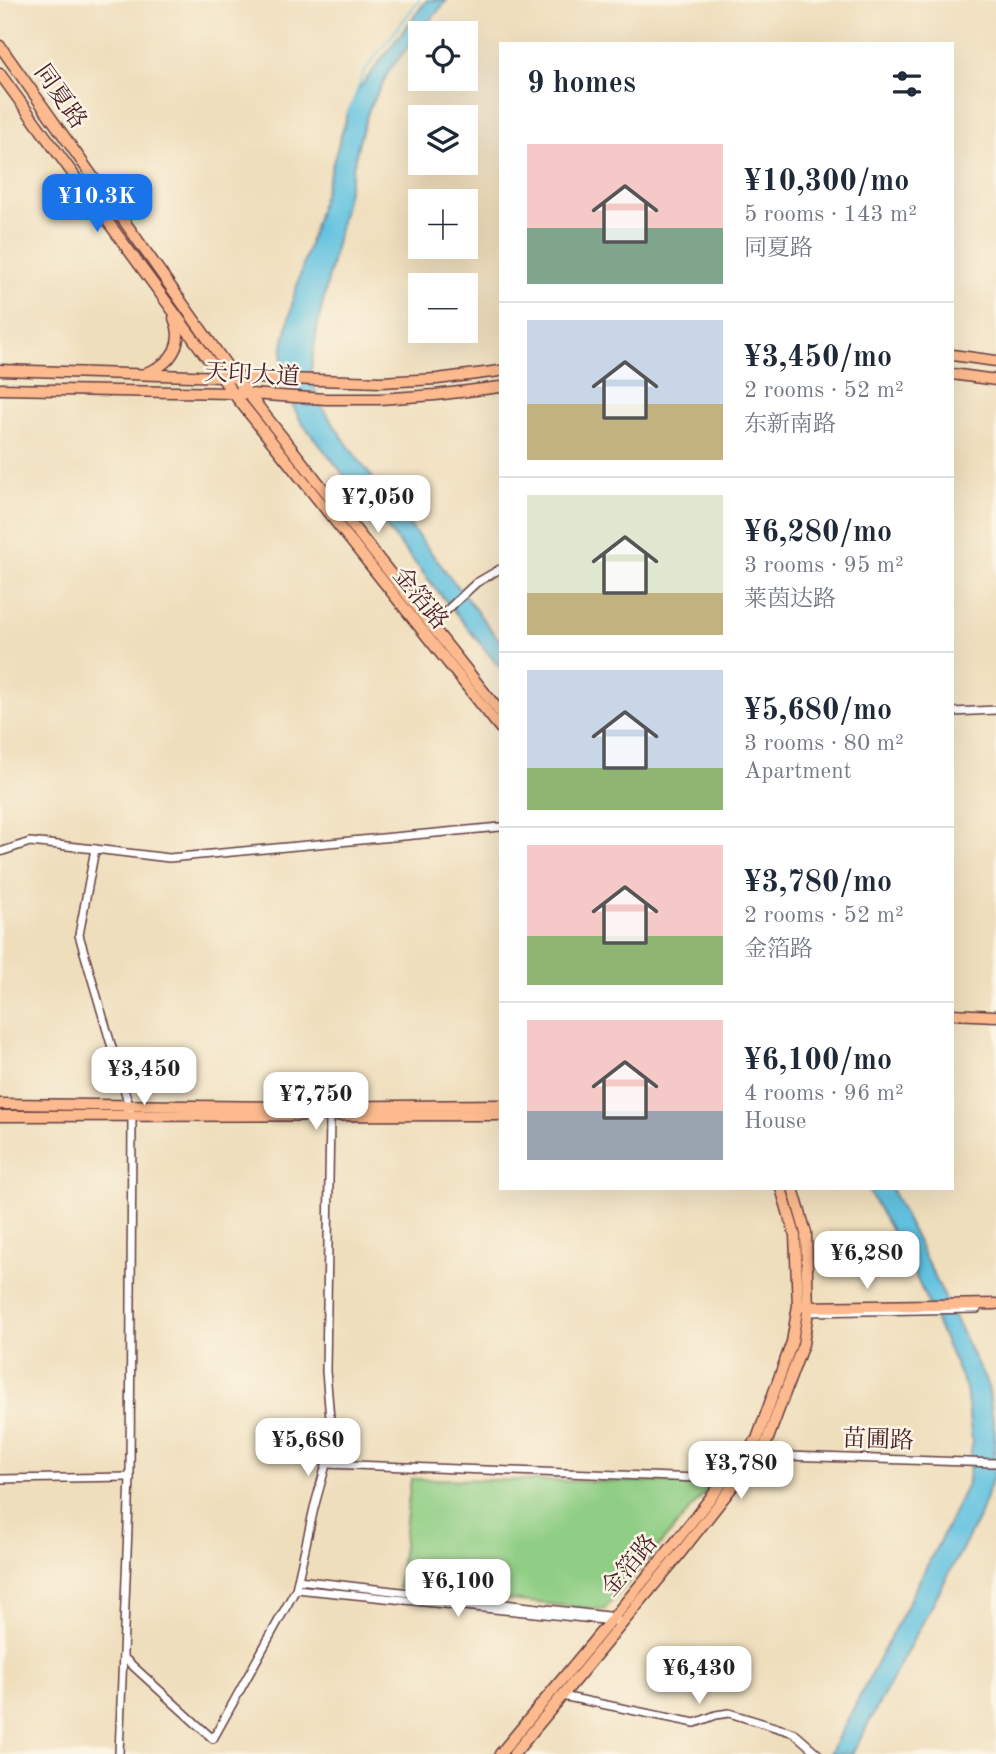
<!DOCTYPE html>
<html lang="en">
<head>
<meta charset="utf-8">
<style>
	:root { --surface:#fff; --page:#f2f2f3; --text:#1f2937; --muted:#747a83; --line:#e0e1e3; --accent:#1a73e8 }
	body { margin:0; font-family:"Old Standard TT","Noto Serif SC",serif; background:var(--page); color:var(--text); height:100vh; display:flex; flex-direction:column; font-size:26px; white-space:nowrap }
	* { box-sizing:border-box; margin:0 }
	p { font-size:23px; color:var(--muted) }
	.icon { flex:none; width:38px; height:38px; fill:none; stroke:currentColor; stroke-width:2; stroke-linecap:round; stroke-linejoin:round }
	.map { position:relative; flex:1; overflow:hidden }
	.sheet { position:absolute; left:499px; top:42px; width:455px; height:1148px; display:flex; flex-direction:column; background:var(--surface); border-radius:0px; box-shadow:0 7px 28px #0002 }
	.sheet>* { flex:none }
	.fabs { position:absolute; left:408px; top:21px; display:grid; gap:14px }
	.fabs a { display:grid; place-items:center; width:70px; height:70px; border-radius:0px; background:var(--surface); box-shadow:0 7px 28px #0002; font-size:35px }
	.price { position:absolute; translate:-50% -60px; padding:0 16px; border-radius:14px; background:#fff; color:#222; font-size:23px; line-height:46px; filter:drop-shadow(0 2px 4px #0008) }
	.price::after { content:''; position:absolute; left:50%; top:42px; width:21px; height:16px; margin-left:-10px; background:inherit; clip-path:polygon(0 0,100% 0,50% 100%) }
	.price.selected { background:var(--accent); color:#fff }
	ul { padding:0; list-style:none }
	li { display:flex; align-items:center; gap:21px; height:175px; padding:0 28px }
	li+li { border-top:2px solid var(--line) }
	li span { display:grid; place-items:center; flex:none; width:196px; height:140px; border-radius:0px; color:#555 }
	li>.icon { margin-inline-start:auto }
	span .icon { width:84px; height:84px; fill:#fffc; stroke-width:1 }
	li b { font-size:30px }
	h2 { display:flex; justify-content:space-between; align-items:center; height:84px; padding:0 28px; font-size:30px }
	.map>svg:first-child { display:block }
	.green { fill:#8fce84; stroke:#6c7658; stroke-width:2 }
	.water { fill:#62c2e0; stroke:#567086; stroke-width:2 }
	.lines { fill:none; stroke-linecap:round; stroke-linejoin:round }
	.stream { stroke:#62c2e0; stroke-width:2 }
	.minor-casing { stroke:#633c41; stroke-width:10 }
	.major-casing { stroke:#633c41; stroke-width:13 }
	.minor { stroke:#fff; stroke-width:7 }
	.major { stroke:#fcba8e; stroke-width:10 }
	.labels { text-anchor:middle; stroke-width:5; stroke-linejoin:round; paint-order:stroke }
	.street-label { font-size:24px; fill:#4a1f2b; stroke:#fcf5e5 }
</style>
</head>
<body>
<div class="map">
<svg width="996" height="1754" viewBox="0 0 996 1754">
	<rect width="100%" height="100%" fill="#fcf5e5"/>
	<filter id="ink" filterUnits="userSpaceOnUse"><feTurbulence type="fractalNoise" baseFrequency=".0143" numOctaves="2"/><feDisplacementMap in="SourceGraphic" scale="14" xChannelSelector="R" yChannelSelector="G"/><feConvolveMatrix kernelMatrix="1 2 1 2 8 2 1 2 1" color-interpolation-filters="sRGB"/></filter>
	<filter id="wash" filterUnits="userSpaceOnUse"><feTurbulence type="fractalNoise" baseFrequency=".00686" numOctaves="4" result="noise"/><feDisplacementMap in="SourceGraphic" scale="28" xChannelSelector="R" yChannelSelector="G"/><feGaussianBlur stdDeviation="1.57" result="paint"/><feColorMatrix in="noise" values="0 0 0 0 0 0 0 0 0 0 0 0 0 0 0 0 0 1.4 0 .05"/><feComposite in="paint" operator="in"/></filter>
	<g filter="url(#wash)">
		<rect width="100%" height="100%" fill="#efdebc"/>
		<polygon class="green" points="411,1479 713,1483 604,1610 398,1588"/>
		<g class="water">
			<polygon points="427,0 447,0 390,69 369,109 359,141 317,329 310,375 319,403 354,454 500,641 500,668 302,423 292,404 282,363 283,347 294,296 348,112 358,90"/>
			<polygon points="867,1188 891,1188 988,1386 995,1433 994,1474 978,1519 852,1754 830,1754 945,1531 968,1482 972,1442 966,1388 914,1272"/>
		</g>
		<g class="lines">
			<polyline class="stream" points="348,114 364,72 419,0"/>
		</g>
	</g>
	<g filter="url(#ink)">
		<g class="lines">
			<defs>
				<g id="minor">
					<polyline points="430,626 476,583 500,569"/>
					<polyline points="952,712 996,710"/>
					<polyline points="0,852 30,842 95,849"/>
					<polyline points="808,1312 977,1309"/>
					<polyline points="758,1455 996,1463"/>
					<polyline points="327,1464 725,1479"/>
					<polyline points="0,1479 130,1477"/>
					<polyline points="298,1580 616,1617"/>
					<polyline points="296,1589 623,1622"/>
					<polyline points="123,1657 213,1739 296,1589 314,1508 332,1443 326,1371 330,1116"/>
					<polyline points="562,1696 695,1723 716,1715 729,1713 794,1733 818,1754"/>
					<polyline points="119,1754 130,1477 132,1116 79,935 95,849 169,858 500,827"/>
				</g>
				<g id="major">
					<polyline points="0,46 234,376 500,712"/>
					<polyline points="0,74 233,393 500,728"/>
					<polyline points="952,355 996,361"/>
					<polyline points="0,370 381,382 437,379 500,371"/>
					<path d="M148 372C172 363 185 343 174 318"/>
					<polyline points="952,374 996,380"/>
					<polyline points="0,389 233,393 326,399 380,399 435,395 500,387"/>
					<polyline points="952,1014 996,1016"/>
					<polyline points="0,1104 295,1107 500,1105"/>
					<polyline points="0,1116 500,1115"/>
					<polyline points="804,1307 996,1304"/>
					<polyline points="500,1754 670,1549 757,1439 792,1342 798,1305 795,1235 781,1188"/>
					<polyline points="514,1754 678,1556 766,1444 803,1344 808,1312 806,1233 793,1188"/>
				</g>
			</defs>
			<use href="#minor" class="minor-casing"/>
			<use href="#major" class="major-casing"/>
			<use href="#minor" class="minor"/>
			<use href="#major" class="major"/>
		</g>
	</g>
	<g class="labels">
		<g class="street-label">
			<text transform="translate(61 96) rotate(55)" y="8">同夏路</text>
			<text transform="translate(252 374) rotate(3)" y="8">天印大道</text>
			<text transform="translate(421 598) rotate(51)" y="8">金箔路</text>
			<text transform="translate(878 1439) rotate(2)" y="8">苗圃路</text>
			<text transform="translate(629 1565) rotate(-50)" y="8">金箔路</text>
		</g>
	</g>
</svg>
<div class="fabs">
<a><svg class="icon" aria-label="locate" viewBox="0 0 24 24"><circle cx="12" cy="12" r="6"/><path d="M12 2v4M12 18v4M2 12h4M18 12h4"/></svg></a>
<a><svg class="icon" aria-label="layers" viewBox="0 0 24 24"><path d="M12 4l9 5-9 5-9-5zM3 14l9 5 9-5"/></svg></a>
<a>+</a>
<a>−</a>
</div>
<b class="price selected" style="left:97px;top:234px">¥10.3K</b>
<b class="price" style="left:378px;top:535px">¥7,050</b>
<b class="price" style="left:144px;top:1107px">¥3,450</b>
<b class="price" style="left:316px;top:1132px">¥7,750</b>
<b class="price" style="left:867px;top:1291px">¥6,280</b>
<b class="price" style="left:308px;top:1478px">¥5,680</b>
<b class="price" style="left:741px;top:1501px">¥3,780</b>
<b class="price" style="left:458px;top:1619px">¥6,100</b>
<b class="price" style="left:699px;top:1706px">¥6,430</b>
<section class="sheet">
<h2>9 homes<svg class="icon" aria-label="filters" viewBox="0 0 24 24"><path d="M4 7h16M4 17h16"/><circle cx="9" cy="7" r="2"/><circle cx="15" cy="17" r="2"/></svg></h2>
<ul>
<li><span style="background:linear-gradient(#f6c9c9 60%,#7fa58c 0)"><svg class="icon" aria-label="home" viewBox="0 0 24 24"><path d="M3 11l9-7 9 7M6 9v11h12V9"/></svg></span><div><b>¥10,300/mo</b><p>5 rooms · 143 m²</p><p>同夏路</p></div></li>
<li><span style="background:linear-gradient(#c9d6e8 60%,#c2b280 0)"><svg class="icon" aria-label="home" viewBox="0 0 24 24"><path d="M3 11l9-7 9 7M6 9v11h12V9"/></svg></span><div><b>¥3,450/mo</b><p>2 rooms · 52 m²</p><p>东新南路</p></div></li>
<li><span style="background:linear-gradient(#dfe7d0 70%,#c2b280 0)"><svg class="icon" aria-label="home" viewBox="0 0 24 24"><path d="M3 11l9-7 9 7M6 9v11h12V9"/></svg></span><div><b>¥6,280/mo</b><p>3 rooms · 95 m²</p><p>莱茵达路</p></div></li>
<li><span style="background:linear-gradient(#c9d6e8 70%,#8fb573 0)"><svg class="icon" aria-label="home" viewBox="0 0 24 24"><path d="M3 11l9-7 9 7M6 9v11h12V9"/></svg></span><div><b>¥5,680/mo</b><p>3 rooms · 80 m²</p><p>Apartment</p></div></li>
<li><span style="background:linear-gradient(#f6c9c9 65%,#8fb573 0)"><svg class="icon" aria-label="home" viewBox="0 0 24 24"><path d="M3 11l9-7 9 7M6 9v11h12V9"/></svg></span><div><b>¥3,780/mo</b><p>2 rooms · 52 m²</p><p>金箔路</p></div></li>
<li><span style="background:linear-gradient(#f6c9c9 65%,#9aa5b1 0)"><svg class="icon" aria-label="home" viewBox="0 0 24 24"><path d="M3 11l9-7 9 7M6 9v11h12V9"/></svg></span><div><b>¥6,100/mo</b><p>4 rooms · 96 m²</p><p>House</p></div></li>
</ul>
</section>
</div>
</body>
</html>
